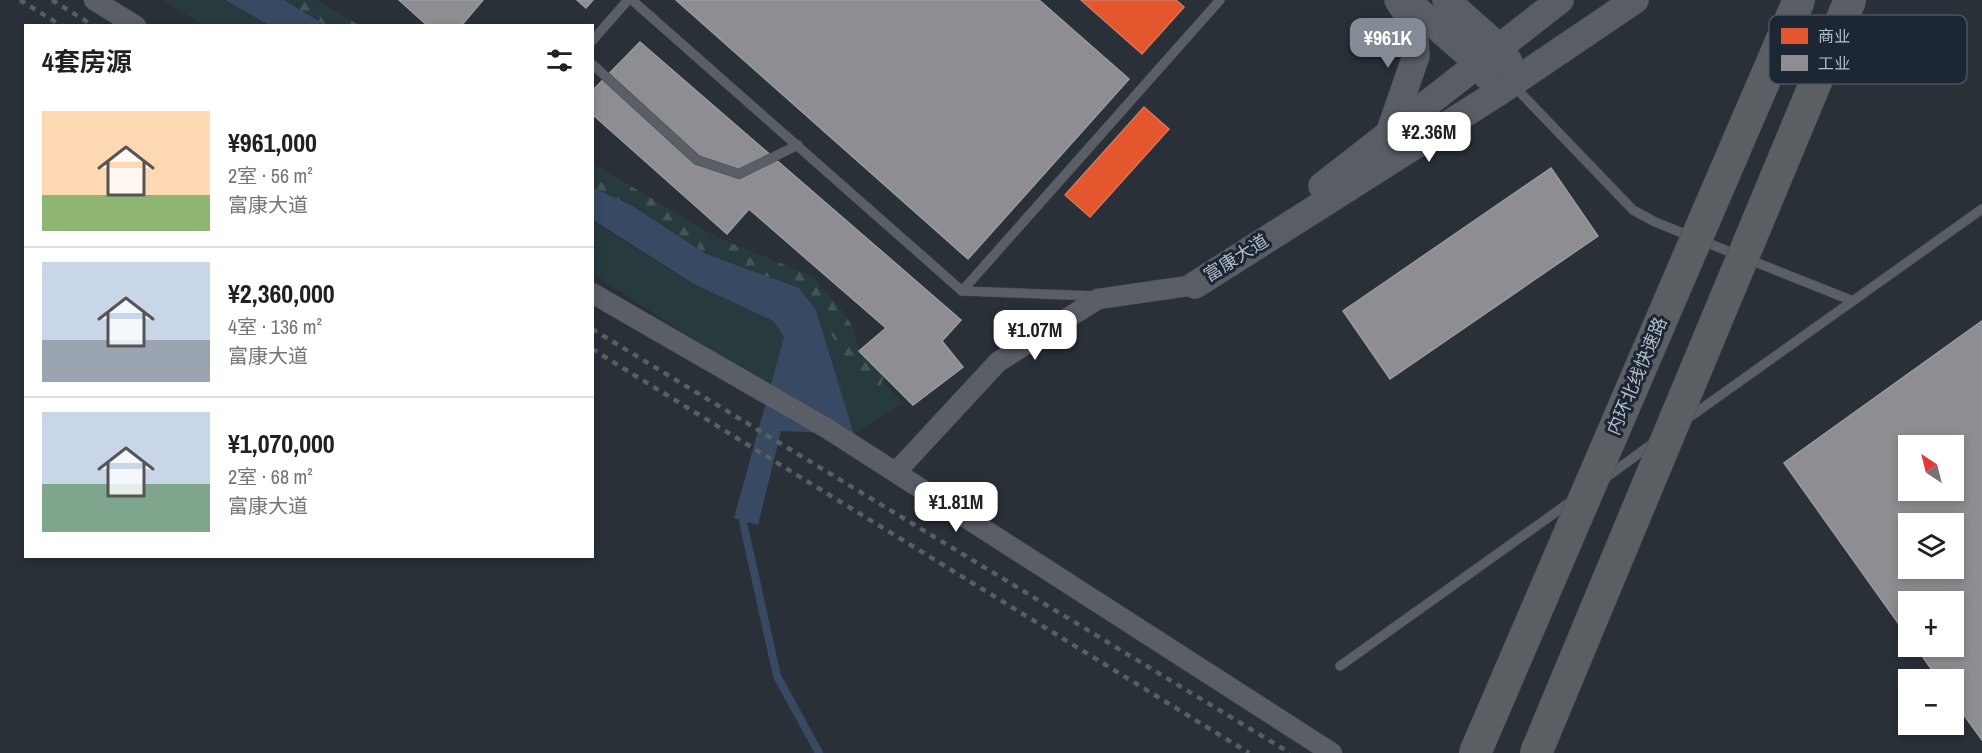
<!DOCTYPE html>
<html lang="zh">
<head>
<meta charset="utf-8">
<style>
	:root { --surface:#fff; --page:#f6f6f6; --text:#202124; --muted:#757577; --line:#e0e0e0; --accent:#848b96 }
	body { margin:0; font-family:"Archivo Narrow","Noto Sans SC",sans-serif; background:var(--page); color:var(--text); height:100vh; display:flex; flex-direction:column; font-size:22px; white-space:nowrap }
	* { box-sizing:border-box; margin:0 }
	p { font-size:20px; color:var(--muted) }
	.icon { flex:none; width:33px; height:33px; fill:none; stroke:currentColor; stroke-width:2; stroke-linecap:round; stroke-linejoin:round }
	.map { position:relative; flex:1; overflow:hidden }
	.sheet { position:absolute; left:24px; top:24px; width:570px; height:534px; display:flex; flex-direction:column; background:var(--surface); border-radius:0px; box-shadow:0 3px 9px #0003 }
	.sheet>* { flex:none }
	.needle { width:39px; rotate:325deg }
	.fabs { position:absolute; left:1898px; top:435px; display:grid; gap:12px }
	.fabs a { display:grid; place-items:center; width:66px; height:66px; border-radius:0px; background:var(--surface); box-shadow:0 3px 9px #0003; font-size:30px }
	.price { position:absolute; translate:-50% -51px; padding:0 14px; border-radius:12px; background:#fff; color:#222; font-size:20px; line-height:39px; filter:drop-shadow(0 2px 3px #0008) }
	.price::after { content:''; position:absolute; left:50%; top:36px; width:18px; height:14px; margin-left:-9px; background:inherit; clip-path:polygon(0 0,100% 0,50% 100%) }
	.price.active { background:var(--accent); color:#fff }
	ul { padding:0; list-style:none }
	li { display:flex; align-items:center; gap:18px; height:150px; padding:0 18px }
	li+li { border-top:2px solid var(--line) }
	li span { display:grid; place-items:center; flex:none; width:168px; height:120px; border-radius:0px; color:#555 }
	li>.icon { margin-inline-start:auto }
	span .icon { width:72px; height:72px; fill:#fffc; stroke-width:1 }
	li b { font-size:26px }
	h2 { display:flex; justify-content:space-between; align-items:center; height:72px; padding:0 18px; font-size:26px }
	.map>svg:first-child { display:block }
	.grass { fill:#273a3e }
	.forest { fill:url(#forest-firs) }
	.water { fill:#384963 }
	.shops { fill:#e4572e; stroke:#d6755c; stroke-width:1.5 }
	.industry { fill:#8d8d92; stroke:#999ba2; stroke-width:1.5; fill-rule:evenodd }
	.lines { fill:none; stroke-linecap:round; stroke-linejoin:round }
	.stream { stroke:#384963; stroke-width:8 }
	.service-casing { stroke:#484c53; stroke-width:10 }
	.minor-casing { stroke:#484c53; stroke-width:21 }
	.secondary-casing { stroke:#484c53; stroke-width:28 }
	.service { stroke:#5a5e66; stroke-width:9 }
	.minor { stroke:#5a5e66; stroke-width:20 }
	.secondary { stroke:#595d64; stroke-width:27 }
	.rail { stroke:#595d64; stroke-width:4.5; stroke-dasharray:6 6; stroke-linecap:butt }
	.trunk-bridge-casing { stroke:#474c53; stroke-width:33; stroke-linecap:butt }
	.trunk-bridge { stroke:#5b5f64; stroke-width:32 }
	.labels { text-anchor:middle; stroke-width:6; stroke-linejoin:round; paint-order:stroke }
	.street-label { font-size:18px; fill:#b4bcc9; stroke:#1d2633 }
	.key { fill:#1d2633; stroke:#4a5360; stroke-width:1.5 }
	.key-label { font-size:16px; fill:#b4bcc9 }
</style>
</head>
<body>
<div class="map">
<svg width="1982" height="753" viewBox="0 0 1982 753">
	<defs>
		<pattern id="forest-firs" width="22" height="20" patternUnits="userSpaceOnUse" patternTransform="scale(1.5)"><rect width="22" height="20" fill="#273a3e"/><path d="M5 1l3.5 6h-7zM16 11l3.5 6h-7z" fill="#445559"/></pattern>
	</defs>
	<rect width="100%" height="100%" fill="#2a3038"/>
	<g class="grass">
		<polygon points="163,0 225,0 269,25 202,25"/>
		<polygon points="592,221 694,284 773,321 784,337 770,388 593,274"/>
		<polygon points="816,310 868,393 881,385 882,380 903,403 854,434"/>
	</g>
	<g class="forest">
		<polygon points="284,0 316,0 359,25 325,25"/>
		<polygon points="592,163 716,237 812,276 845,314 854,330 859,351 884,376 881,385 868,393 816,310 799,288 706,254 631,205 593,187"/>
	</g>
	<g class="water">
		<polygon points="225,0 284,0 325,25 269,25"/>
		<polygon points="592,187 631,205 706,254 799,288 816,310 854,434 781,431 758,525 734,518 784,337 773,321 694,284 593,220"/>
	</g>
	<g class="shops">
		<polygon points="1081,0 1176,0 1184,7 1142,54"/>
		<polygon points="1144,107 1169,129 1090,217 1065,195"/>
	</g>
	<g class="industry">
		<polygon points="399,0 483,0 461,26 428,26"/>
		<polygon points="577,0 593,0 586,8"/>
		<polygon points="676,0 1039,0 1129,79 968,259"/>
		<polygon points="640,42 961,320 942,341 963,367 913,405 859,351 886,328 749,209 727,234 592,114 592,91"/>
		<polygon points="1551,168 1598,236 1390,379 1343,311"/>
		<path d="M1982 321V740L1953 700V680H1939L1915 646H1953V602H1908V637L1784 463ZM1908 446H1953V490H1908ZM1908 524H1953V568H1908Z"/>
	</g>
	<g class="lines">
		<polyline class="stream" points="750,513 743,522 777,676 819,753"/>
		<defs>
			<g id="service">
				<polyline points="632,0 962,291 1220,0"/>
				<polyline points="592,41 628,0"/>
				<polyline points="592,64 697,160 739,174 798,145"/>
				<polyline points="1513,85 1633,210 1655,222 1853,301"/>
				<polyline points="962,291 1097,296"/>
				<polyline points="1687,419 1982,209"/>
				<polyline points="1604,479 1656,441"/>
				<polyline points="1340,666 1573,500"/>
			</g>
			<g id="minor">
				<polyline points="94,0 136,26"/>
				<polyline points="592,293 828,429 1332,753"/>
				<polyline points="896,472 998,362 1098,299 1195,285"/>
			</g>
			<g id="secondary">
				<polyline points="1406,0 1478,63 1488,77"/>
				<polyline points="1446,0 1499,47 1509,62"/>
				<polyline points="1389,134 1416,56 1414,25 1398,0"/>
				<polyline points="1322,186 1560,0"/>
				<polyline points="1195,285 1499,92 1635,0"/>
			</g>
		</defs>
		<use href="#service" class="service-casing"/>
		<use href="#minor" class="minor-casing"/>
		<use href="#secondary" class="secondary-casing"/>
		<use href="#service" class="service"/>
		<use href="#minor" class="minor"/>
		<use href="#secondary" class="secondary"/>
		<g class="rail">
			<polyline points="20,0 62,26"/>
			<polyline points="52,0 94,26"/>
			<polyline points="592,329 1290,753"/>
			<polyline points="592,349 1249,753"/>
		</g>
		<defs>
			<g id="trunk-bridge">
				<polyline points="1475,753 1799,0"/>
				<polyline points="1536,753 1850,0"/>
			</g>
		</defs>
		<use href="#trunk-bridge" class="trunk-bridge-casing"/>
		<use href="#trunk-bridge" class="trunk-bridge"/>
	</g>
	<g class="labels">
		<g class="street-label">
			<text transform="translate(1236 258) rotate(-32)" y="6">富康大道</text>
			<text transform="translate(1637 376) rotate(-67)" y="6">内环北线快速路</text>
		</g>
	</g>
	<rect x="1769" y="15" width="198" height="69" rx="9" class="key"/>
	<rect x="1781" y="28" width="27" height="16" fill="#e4572e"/>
	<rect x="1781" y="55" width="27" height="16" fill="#8d8d92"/>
	<g class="key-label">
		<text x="1818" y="42">商业</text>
		<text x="1818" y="69">工业</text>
	</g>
</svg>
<div class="fabs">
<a><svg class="needle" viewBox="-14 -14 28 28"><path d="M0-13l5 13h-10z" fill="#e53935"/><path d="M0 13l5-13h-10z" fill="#757577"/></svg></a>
<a><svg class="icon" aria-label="layers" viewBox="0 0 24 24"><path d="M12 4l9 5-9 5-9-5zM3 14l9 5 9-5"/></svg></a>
<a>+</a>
<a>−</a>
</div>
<b class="price active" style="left:1388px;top:69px">¥961K</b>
<b class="price" style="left:1429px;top:163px">¥2.36M</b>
<b class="price" style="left:1035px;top:361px">¥1.07M</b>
<b class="price" style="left:956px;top:533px">¥1.81M</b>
<section class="sheet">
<h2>4套房源<svg class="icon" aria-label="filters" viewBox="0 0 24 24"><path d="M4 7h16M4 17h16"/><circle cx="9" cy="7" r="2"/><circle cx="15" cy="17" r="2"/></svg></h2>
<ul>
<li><span style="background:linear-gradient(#ffd9b3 70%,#8fb573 0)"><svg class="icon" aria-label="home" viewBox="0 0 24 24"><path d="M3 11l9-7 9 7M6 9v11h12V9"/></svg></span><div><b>¥961,000</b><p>2室 · 56 m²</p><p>富康大道</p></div></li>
<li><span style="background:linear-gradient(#c9d6e8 65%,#9aa5b1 0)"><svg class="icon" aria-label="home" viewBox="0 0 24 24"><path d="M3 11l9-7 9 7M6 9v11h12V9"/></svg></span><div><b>¥2,360,000</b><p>4室 · 136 m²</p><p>富康大道</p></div></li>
<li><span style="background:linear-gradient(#c9d6e8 60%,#7fa58c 0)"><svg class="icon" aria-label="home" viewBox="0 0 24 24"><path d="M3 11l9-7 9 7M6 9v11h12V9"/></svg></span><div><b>¥1,070,000</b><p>2室 · 68 m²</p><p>富康大道</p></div></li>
</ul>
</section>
</div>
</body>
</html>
